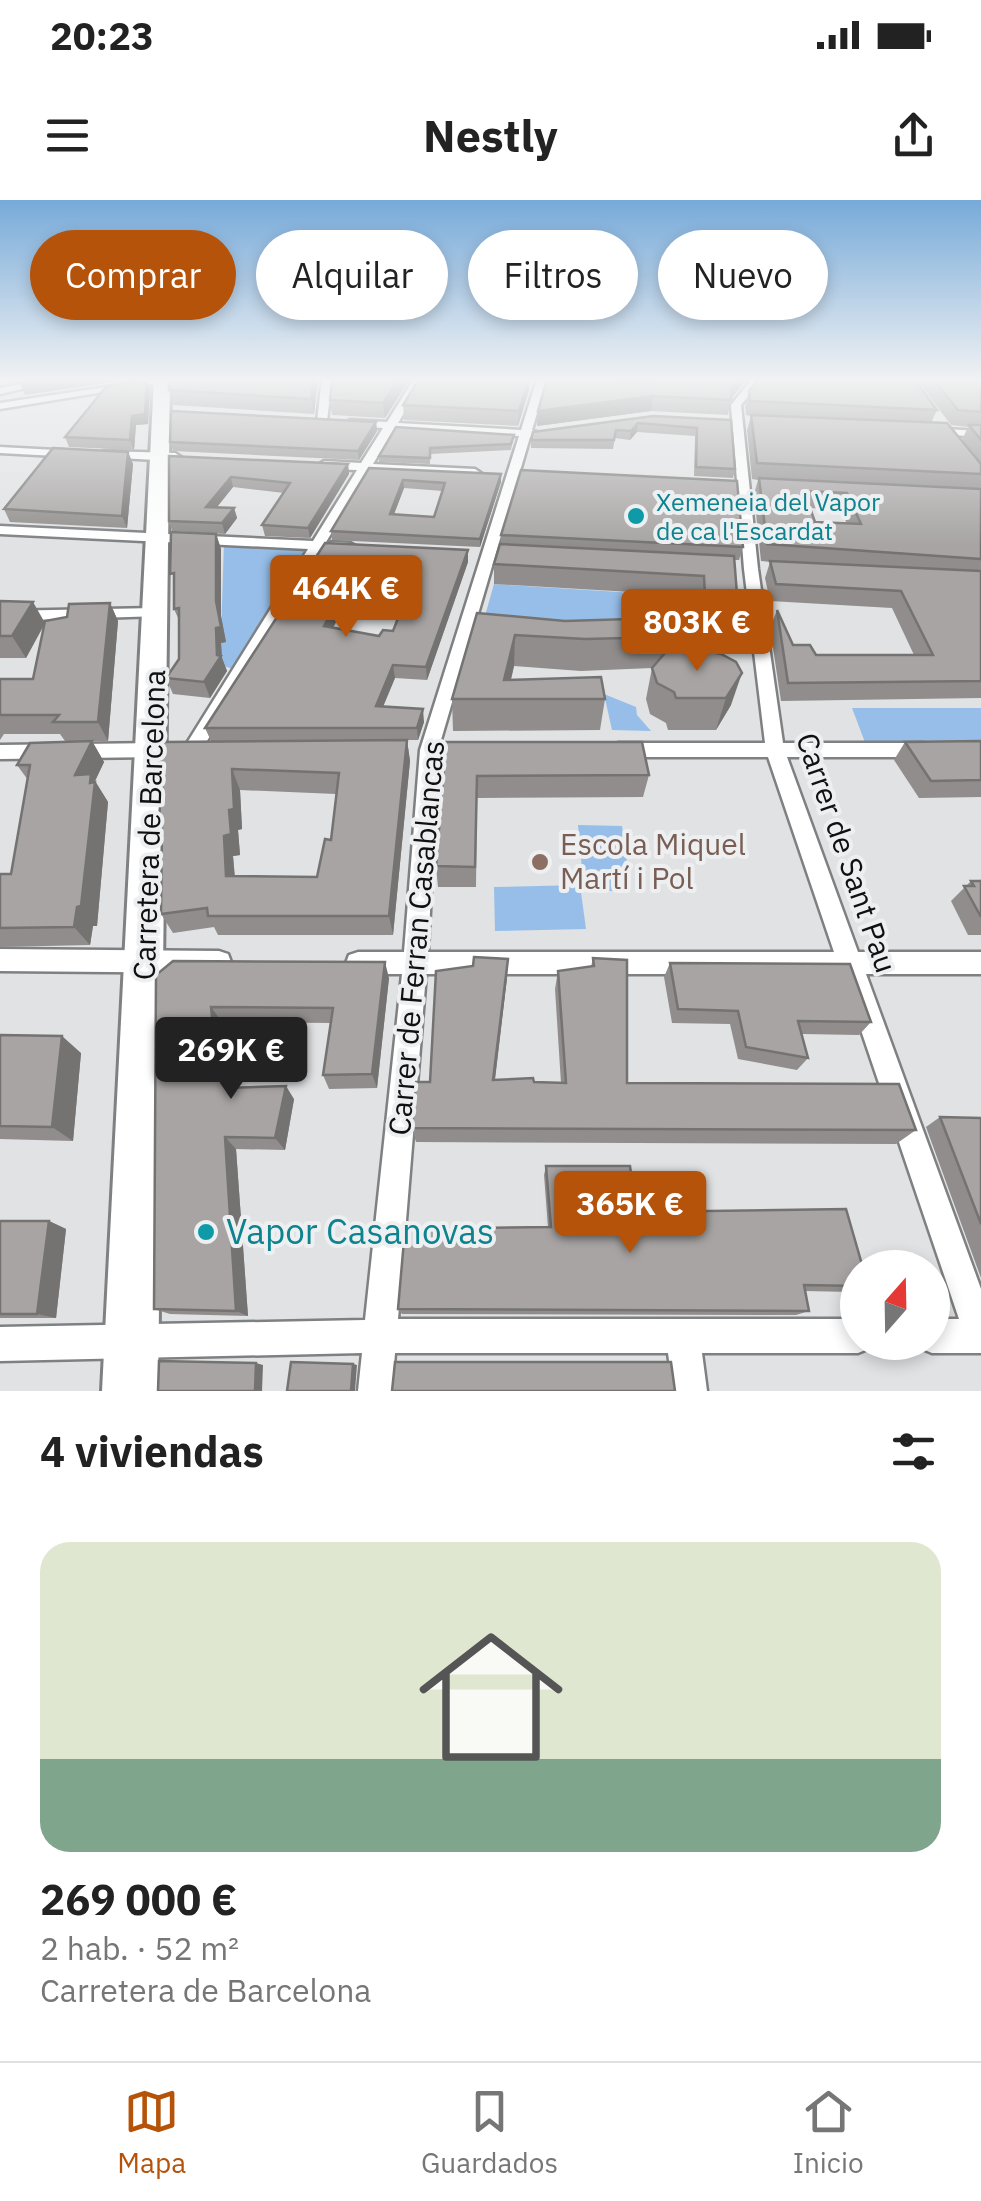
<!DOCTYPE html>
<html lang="es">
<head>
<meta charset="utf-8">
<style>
	:root { --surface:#fff; --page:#f2f2f2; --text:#222; --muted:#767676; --line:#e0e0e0; --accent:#b45309 }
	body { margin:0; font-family:"IBM Plex Sans",sans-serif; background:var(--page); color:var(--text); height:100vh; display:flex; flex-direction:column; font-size:38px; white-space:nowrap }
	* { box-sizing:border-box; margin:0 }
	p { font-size:32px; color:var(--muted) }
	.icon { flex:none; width:55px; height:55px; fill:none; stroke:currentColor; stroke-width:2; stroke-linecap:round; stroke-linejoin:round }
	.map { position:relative; height:1191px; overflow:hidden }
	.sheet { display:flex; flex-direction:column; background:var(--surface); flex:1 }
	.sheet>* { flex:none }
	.hud { position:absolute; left:30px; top:30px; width:922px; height:90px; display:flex; gap:20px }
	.needle { width:65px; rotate:20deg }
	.buttons { position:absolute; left:840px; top:1050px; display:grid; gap:20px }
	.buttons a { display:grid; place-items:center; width:110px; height:110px; border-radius:50%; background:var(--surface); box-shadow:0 5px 15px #0003; font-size:50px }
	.price { position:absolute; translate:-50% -85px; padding:0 22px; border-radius:10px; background:var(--accent); color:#fff; font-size:32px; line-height:65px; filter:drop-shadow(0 2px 5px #0008) }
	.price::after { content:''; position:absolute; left:50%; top:60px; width:30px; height:22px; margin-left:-15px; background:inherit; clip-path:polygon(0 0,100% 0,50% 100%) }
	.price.active { background:#222; color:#fff }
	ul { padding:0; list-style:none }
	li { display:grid; align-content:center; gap:20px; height:530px; padding:0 40px }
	li span { display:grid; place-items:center; height:310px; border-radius:30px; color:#555 }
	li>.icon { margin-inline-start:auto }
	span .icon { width:180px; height:180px; fill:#fffc; stroke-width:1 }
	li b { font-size:42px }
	h2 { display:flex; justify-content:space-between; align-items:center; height:120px; padding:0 40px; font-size:42px }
	.tag { padding:0 35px; border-radius:45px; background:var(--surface); box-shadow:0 5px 15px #0003; font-size:35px; line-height:90px }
	.tag.active { background:var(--accent); color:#fff }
	.status { display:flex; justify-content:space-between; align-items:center; height:70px; padding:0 50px; background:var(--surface); direction:ltr }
	.status svg { height:28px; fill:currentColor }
	header { display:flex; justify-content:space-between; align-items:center; height:130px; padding:0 40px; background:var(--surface); font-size:45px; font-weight:700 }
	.tab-bar { display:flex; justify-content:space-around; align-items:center; height:140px; border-top:2px solid var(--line); background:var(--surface); font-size:28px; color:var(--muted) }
	.tab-bar a { display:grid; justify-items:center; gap:5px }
	.tab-bar .active { color:var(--accent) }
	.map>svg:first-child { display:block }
	.green { fill:#97bee8 }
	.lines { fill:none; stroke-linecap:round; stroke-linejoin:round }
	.minor-casing { stroke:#7f8082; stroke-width:5 }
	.primary-casing { stroke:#7f8082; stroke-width:6 }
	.minor { fill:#fff; fill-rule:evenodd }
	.primary { fill:#fff; fill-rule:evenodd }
	.wall { fill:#908d8c; fill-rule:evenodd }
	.shaded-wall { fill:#757372 }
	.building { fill:#a7a4a3; stroke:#757372; stroke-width:2.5; fill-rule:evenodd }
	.culture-dot { fill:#0f9aa8; stroke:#edeff1; stroke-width:4 }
	.education-dot { fill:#8d6e63; stroke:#edeff1; stroke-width:4 }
	.labels { text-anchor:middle; stroke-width:8; stroke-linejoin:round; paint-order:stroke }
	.far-culture-label { font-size:25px; fill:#0d838f; stroke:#edeff1; text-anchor:start }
	.street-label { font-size:30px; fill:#101011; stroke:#edeff1 }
	.education-label { font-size:30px; fill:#785e54; stroke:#edeff1; text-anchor:start }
	.near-culture-label { font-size:35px; fill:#0d838f; stroke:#edeff1; text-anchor:start }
</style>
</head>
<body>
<div class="status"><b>20:23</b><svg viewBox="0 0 49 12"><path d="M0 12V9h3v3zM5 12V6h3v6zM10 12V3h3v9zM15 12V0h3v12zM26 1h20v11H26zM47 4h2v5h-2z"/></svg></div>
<header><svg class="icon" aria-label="menu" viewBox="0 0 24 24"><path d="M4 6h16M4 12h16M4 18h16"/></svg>Nestly<svg class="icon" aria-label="share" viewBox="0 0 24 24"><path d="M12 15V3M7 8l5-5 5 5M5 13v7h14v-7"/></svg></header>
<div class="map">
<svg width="981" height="1191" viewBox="0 0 981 1191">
	<rect width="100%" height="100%" fill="#e0e2e4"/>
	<g class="green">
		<polygon points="224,341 315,345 240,471 220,465"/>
		<polygon points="494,384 699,397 700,437 655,450 477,444"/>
		<polygon points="604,494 636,507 637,515 651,531 612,530"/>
		<polygon points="852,508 981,508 981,547 866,545"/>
		<polygon points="578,625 622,626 631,691 584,691"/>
		<polygon points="580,685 586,729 495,731 494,687"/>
	</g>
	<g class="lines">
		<defs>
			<g id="minor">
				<polygon points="46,179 64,179 0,194 0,188"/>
				<polygon points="160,179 182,179 0,209 0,203"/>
				<polygon points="322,179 332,179 327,221 322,224 317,221"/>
				<polygon points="414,179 424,179 398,223 521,230 537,179 547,179 532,230 542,234 530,237 438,550 428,752 834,752 768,557 618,557 609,550 618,543 765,543 744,369 731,205 752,179 762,179 741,205 758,369 783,543 924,543 933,550 924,557 787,557 858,752 981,752 981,774 866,774 981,1089 981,1153 932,1153 920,1148 918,1142 932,1142 932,1119 959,1119 842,774 426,774 398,1119 858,1119 858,1142 872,1142 870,1148 858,1153 702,1153 707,1191 673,1191 668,1153 395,1153 392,1191 358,1191 362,1153 0,1161 0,1127 365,1120 402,774 358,774 349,771 346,763 349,755 358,752 404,752 420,550 519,236 394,229 373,264 475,269 481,273 475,277 369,271 326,342 350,343 357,347 350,351 321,350 198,556 191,558 182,551 308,349 0,334 0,326 313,341 357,270 324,269 318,265 324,261 361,263 383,228 350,226 345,223 350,220 387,222"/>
				<polygon points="928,228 981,231 981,237 924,233 922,231"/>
				<polygon points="0,247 75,251 81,254 75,257 0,253"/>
				<polygon points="104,251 175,253 181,257 175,261 100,257 100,253"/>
				<polygon points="156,408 164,413 161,416 0,421 0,411"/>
				<polygon points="159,543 168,550 159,557 0,559 0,545"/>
				<polygon points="0,749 219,751 228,754 231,762 228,770 219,773 0,771"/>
			</g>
			<polygon id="primary" points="154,179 170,179 158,1191 102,1191"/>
		</defs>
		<use href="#minor" class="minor-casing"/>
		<use href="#primary" class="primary-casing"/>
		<use href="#minor" class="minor"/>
		<use href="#primary" class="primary"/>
	</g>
	<g class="wall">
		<polygon points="318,179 314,214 173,205 169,190"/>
		<polygon points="332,179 410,179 385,218 332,215 330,200"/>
		<polygon points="586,179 747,179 731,198 728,215 651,211 537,226 538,211 615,181"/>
		<path d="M916 179H981V498L781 501 770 428 777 410 793 445 816 455H914L892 408 770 401 765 378 770 362 761 361 754 294 758 280 752 279 747 230 751 216 746 215 745 206 749 191 937 210 931 223 962 240 968 227 951 225ZM810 308 841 310 847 324 815 322Z"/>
		<polygon points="147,180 150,189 148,224 136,225 134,250 69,247 65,237"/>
		<polygon points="529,190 518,226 404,220 403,205"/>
		<polygon points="653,216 731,220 735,269 733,278 694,276 695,236 637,232 630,240 615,238 613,249 531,248 531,240"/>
		<polygon points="376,222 377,231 359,260 173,251 170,242"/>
		<polygon points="514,235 511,250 430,254 430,264 379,262 379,256"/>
		<polygon points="128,252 133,264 127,328 10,322 4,309"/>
		<polygon points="169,256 348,264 349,274 310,338 265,336 262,325 284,293 233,287 217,307 234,308 237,318 225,334 172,331 169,321"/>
		<path d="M369 268 501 274V282L480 347 332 340 331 331ZM404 288 443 291 434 317 394 314Z"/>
		<polygon points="216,334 221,349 221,416 226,442 221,443 222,458 227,471 210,498 173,494 166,478 179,459 179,420 174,409"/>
		<polygon points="501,335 743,347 739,360 734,360 739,420 732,440 700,437 699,396 494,384 494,364 501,344"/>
		<path d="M325 343 468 362 427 480 395 478 383 506 424 522 418 540H407L410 561 393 735H218L214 727 173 733 161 714 163 580 159 573 211 541 205 528ZM363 370 415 374 393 431 379 436 333 428ZM240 590 336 594 331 640 317 677H235L233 656 240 655 238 630 242 629Z"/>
		<polygon points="0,401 45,423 67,417 110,403 118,421 108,541 92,541 104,562 95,581 108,602 97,726 93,726 90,745 0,747 0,674 11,674 28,580 17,565 65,541 60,534 4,534 0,540 0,479 33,479 44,425 26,458 0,458"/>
		<polygon points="477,413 667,437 663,455 698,450 731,505 716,530 668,530 666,523 650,514 646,499 652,468 581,471 514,466 511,480 605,499 600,530 453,531 452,499"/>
		<polygon points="981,541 981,597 919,598 894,560 905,542"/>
		<polygon points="446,542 649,575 643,597 477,598 476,687 438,687 436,666"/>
		<polygon points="981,679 981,735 968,735 951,701 971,681 980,681"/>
		<polygon points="593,758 627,883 916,930 896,944 416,942 412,928 430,882 507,778 495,880 561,883 555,789 558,771 591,767"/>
		<polygon points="670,763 871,822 859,835 802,834 808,858 797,870 738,859 730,824 672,823 664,777"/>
		<polygon points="156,775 389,778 377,888 329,889 323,875 331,823 222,822 224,845 232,844 242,858 238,888 294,899 285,950 236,949 248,1116 170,1114 154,1109"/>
		<polygon points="0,835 81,853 73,941 0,939"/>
		<polygon points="940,917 981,918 981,1078 926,927"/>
		<polygon points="546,966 636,1012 858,1068 858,1090 852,1092 805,1091 809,1111 796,1115 402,1114 398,1109 548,1027 544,975"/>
		<polygon points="0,1021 49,1021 66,1029 56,1118 0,1118"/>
	</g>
	<g class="shaded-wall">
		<polygon points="34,179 132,179 25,195 19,181"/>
		<polygon points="314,179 318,179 314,214 311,199"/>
		<polygon points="399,179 410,179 385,218 383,203"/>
		<polygon points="529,179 529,190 518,226 519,211"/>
		<polygon points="739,179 747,179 728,203 732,188"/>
		<polygon points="147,180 150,189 148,224 136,225 134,250 130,240 132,216"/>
		<polygon points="653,196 651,211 537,226 538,211"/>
		<polygon points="376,222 377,231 359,260 358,251"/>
		<polygon points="638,223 637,232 630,240 631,231"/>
		<polygon points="128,252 133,264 127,328 122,316"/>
		<polygon points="348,264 349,274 310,338 308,328"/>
		<polygon points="501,274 501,282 480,347 480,339"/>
		<polygon points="231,277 233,287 209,317 206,307"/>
		<polygon points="403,280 404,288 391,322 390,314"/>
		<polygon points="234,308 237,318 225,334 222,323"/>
		<polygon points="216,334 221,349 221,416 226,442 221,443 222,458 227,471 210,498 204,482 217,455"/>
		<polygon points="468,350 468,362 427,480 426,467"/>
		<polygon points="361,357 363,370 327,439 324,426"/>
		<polygon points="33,402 45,423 26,458 12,436"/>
		<polygon points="110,403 118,421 108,541 98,522"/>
		<polygon points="515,435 514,466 506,499 504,480"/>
		<polygon points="393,465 395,478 378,519 376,506"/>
		<polygon points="742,473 731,505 716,530 726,498"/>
		<polygon points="423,509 424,522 418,540 417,528"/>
		<polygon points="407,540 410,561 393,735 389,716"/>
		<polygon points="92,541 104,562 95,581 108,602 97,726 93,726 90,745 74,727 75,575"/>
		<polygon points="232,569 240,590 242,629 238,630 240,655 233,656 236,696 226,676 224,636 229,610"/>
		<polygon points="508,759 507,778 493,895 493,880"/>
		<polygon points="385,762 389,778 377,888 372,874"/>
		<polygon points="211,807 222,822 225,860 215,846"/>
		<polygon points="62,836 81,853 73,941 52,927"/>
		<polygon points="232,844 242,858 236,902 226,888"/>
		<polygon points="286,886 294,899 285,950 275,938"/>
		<polygon points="225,937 236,949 248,1116 236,1111"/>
		<polygon points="49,1021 66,1029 56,1118 37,1114"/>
		<polygon points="256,1163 263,1165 262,1191 255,1191"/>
		<polygon points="353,1164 357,1165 355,1191 351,1191"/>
	</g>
	<g class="building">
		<polygon points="169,179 314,179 311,199 169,190"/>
		<polygon points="332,179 399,179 383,203 330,200"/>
		<polygon points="419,179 529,179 519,211 403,205"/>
		<polygon points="547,179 653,183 658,179 739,179 732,188 731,200 653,196 538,211"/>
		<polygon points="759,179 914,179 937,210 750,201 749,191"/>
		<polygon points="933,179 981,179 981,212 958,210"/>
		<polygon points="147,180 145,214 132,216 130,240 65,237 106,187"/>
		<polygon points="171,211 376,222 358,251 170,242"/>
		<polygon points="751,215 947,223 981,264 981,274 757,263"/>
		<polygon points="653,216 731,220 735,269 696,267 697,228 638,223 631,231 616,230 614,240 531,240 533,232"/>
		<polygon points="969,225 981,225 981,240"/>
		<polygon points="396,227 514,235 511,244 430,248 430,258 379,256"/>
		<polygon points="53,248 128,252 122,316 4,309"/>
		<polygon points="169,256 348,264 308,328 262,325 290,283 231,277 206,307 234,308 222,323 169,321"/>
		<path d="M369 268 501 274 480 339 331 331ZM403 280 445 283 434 317 390 314Z"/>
		<polygon points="521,270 737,281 743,347 501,335"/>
		<path d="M759 278 981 289V359L767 344ZM804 291 847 293 861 324 815 322Z"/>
		<polygon points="171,332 216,334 216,401 221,427 216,428 217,455 221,456 204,482 166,478 179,459 179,408 174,409 174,373 170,374"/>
		<path d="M325 343 468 350 426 467 393 465 376 506 423 509 417 528H205ZM361 357 420 362 393 431 383 430 379 436 324 426Z"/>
		<polygon points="500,344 734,356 739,420 706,416 704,376 494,364"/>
		<polygon points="770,361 981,371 981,481 788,483 777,410 793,445 810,445 816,455 933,455 901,391 776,384"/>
		<polygon points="0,401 33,402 12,436 0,436"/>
		<polygon points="110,403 98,522 53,522 59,515 0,515 0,479 33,479 45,421 67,417 69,404"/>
		<polygon points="477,413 565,421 662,418 667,437 585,439 515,435 504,480 601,477 605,499 452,499"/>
		<polygon points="698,450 721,454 736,462 742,473 726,498 676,498 674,492 657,483 652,468 665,453"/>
		<path d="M407 540 389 716H208L207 708 161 714 162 624 158 625 164 572 159 573V553L164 542ZM232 569 339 573 331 640 325 639 317 677 226 676 224 636 231 634 229 610 234 609Z"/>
		<polygon points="92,541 75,575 91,574 90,583 95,582 81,706 77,707 74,727 0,728 0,674 11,674 30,565 17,565 30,543"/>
		<polygon points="981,541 981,580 931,581 905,542"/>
		<polygon points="446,542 642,542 649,575 477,576 475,667 436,666"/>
		<polygon points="971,681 981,681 981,717 964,686 974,686"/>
		<polygon points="474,757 508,759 493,880 533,878 534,882 566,883 558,771 594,766 593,758 627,760 627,883 899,884 916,930 412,928 416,882 430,882 436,771 473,766"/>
		<polygon points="173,761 385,762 372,874 323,875 333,808 211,807 215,846 232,844 226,888 286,886 275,938 225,937 236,1111 154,1109 156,775"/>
		<polygon points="670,763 850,764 871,822 798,821 808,858 746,847 738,811 678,809"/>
		<polygon points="0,835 62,836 52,927 0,926"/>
		<polygon points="940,917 981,918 981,1024"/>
		<polygon points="546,966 630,966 636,1012 846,1009 863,1068 858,1068 858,1086 804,1085 809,1111 398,1109 405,1029 551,1027"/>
		<polygon points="0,1021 49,1021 37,1114 0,1114"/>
		<polygon points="159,1161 256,1163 255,1191 158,1191"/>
		<polygon points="291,1162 353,1164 351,1191 287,1191"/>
		<polygon points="395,1162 671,1162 675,1191 392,1191"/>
	</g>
	<linearGradient id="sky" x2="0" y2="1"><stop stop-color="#77aad9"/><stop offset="0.52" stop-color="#f1f2f3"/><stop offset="1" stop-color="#f1f2f3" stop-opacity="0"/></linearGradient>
	<rect width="981" height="345" fill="url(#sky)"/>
	<g class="culture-dot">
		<circle cx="636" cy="316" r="10"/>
		<circle cx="206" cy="1032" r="10"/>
	</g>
	<circle class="education-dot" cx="540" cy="662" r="10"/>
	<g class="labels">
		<g class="far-culture-label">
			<text x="656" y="311">Xemeneia del Vapor<tspan x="656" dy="29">de ca l'Escardat</tspan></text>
		</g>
		<g class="street-label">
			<text transform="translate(150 625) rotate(-88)" y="10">Carretera de Barcelona</text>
			<text transform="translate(846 653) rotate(71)" y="10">Carrer de Sant Pau</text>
			<text transform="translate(417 738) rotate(-85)" y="10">Carrer de Ferran Casablancas</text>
		</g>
		<g class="education-label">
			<text x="560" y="655">Escola Miquel<tspan x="560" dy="34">Martí i Pol</tspan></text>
		</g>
		<g class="near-culture-label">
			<text x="226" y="1044">Vapor Casanovas</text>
		</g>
	</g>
</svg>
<div class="buttons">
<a><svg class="needle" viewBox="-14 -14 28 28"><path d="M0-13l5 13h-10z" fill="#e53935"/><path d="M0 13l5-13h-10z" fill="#767676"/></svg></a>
</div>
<b class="price" style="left:346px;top:440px">464K €</b>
<b class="price" style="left:697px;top:474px">803K €</b>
<b class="price active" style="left:231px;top:902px">269K €</b>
<b class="price" style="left:630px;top:1056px">365K €</b>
<div class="hud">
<a class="tag active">Comprar</a>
<a class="tag">Alquilar</a>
<a class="tag">Filtros</a>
<a class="tag">Nuevo</a>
</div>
</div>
<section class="sheet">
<h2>4 viviendas<svg class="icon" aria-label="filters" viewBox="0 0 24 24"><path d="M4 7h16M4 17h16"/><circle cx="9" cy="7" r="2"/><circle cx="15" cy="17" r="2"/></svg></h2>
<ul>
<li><span style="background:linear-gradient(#dfe7d0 70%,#7fa58c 0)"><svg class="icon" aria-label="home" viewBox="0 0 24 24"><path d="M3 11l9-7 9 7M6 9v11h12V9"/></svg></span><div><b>269 000 €</b><p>2 hab. · 52 m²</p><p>Carretera de Barcelona</p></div></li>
</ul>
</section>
<nav class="tab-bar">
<a class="active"><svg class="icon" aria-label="map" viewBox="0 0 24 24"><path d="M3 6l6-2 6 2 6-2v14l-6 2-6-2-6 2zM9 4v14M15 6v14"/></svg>Mapa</a>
<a><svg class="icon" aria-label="saved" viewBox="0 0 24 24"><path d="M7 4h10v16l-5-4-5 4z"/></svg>Guardados</a>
<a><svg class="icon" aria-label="home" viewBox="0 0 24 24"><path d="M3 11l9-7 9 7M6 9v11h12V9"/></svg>Inicio</a>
</nav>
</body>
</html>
